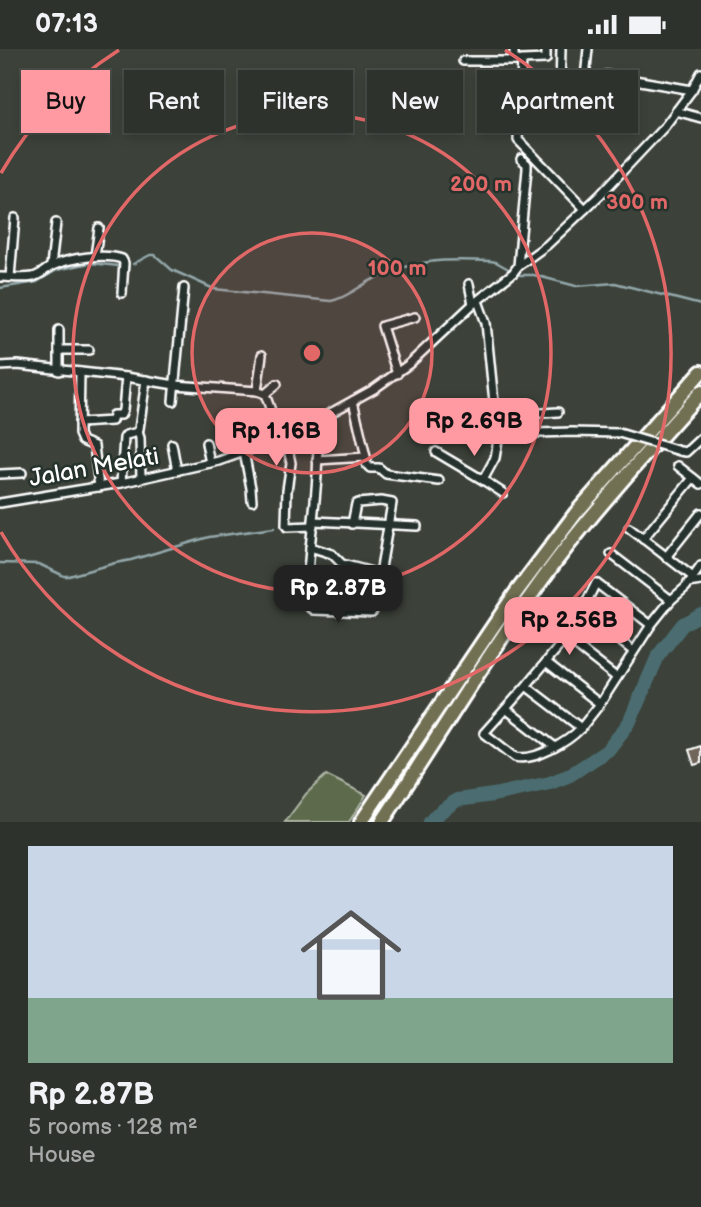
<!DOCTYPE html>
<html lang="en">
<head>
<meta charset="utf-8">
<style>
	:root { --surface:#2d322c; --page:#393e38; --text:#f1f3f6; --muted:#a7aaa9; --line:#484d48; --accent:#ff9aa2 }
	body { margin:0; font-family:"Balsamiq Sans",sans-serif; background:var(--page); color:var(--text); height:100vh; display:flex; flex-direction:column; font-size:26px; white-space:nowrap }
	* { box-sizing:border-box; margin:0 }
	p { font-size:23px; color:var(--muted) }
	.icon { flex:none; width:38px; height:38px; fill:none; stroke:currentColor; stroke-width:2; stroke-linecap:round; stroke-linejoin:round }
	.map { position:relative; height:773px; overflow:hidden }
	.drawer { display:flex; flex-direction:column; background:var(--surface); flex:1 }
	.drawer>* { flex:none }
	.top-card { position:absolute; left:21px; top:21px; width:660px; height:63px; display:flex; gap:14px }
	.price { position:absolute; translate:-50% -60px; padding:0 16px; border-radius:14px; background:var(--accent); color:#111; font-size:23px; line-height:46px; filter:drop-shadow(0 2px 4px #0008) }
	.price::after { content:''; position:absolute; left:50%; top:42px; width:21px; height:16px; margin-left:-10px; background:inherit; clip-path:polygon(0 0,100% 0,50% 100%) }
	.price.on { background:#222; color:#fff }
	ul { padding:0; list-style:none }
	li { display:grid; align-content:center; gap:14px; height:371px; padding:0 28px }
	li span { display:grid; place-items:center; height:217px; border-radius:0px; color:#555 }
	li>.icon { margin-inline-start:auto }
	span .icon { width:126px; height:126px; fill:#fffc; stroke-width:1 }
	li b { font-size:30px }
	.chip { padding:0 24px; border-radius:0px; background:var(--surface); box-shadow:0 4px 10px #0003,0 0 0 2px var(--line); font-size:24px; line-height:63px }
	.chip.on { background:var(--accent); color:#111 }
	.status { display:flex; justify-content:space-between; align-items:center; height:49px; padding:0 35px; background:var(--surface); direction:ltr }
	.status svg { height:19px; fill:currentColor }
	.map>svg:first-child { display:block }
	.green { fill:#5d6b4c; stroke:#aeb5a6; stroke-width:2 }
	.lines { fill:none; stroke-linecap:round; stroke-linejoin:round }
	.stream { stroke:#93a7aa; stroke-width:2.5 }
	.river { stroke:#4b6d71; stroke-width:14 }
	.building { fill:#71665a; stroke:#fff; stroke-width:2 }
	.street-casing { stroke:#fff; stroke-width:12 }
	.highway-casing { stroke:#fff; stroke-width:18 }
	.street { stroke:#26332d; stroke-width:7 }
	.highway { stroke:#716f52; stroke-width:12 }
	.street-bridge-casing { stroke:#fff; stroke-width:12; stroke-linecap:butt }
	.street-bridge { stroke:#26332d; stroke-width:7 }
	.ring { fill:none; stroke:#e26868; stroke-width:3.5 }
	.labels { text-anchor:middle; stroke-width:5; stroke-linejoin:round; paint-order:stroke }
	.street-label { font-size:24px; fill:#fff; stroke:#26332d }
	.centre { fill:#e26868; stroke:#26332d; stroke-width:3.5 }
	.ring-label { font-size:21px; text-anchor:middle; font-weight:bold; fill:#e26868; stroke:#26332d; stroke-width:5; stroke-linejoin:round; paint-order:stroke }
</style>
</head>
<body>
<div class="status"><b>07:13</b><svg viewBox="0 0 49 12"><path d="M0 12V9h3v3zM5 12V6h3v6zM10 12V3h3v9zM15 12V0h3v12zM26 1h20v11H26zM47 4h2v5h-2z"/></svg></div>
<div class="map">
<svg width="701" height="773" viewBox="0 0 701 773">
	<rect width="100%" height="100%" fill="#3c423a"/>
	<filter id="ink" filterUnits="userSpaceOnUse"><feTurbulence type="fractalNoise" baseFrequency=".0143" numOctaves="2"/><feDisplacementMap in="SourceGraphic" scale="14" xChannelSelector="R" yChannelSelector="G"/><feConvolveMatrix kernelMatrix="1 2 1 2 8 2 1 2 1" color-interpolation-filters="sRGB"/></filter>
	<g filter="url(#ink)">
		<polygon class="green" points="326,726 366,746 349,773 285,773 306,745"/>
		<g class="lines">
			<g class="stream">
				<path d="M133 215 150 206H155L172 221 214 240 331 252C347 249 359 237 374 230 414 210 446 210 490 212L496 213 519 226H534L576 237 615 234 701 256"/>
				<polyline points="0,239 37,233 57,221 90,214 119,217"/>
				<polyline points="0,514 39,515 64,527 69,527 115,514 131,511 209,488 274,479"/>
			</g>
			<polyline class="river" points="430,773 436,766 457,751 493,746 550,734 570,726 608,701 629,674 658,607 683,575 701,565"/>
		</g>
		<polygon class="building" points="701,697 701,714 694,716 689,701"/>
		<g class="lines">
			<defs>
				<g id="street">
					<polyline points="514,0 514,12 518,11"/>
					<polyline points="546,0 546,10 522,11 518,91 585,160"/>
					<polyline points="463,12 514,12"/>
					<polyline points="606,26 692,41"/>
					<polyline points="585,28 588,0"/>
					<polyline points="560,39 561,0"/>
					<polyline points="676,62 701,69"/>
					<polyline points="95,207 99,179"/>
					<polyline points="51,217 56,174"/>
					<polyline points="518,217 527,120 527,115 521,110"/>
					<path d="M0 228C10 228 23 230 33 228 41 226 46 220 52 217 69 209 105 204 122 210L124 214 122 244"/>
					<polyline points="10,228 15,169"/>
					<polyline points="469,235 473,255"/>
					<polyline points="478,252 486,274 497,383 502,385 572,383 619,384"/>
					<polyline points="59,281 59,322"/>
					<polyline points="59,301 89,301"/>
					<polyline points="0,317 18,316 126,328 175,336 257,342 265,345"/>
					<polyline points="80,323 79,385 82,392 94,397 99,438"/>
					<polyline points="397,325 382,277 415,268"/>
					<polyline points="257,342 262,306"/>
					<polyline points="265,345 280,387"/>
					<polyline points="265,345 277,335"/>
					<polyline points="173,352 184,239"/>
					<polyline points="353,352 366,408"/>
					<polyline points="495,367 558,363"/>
					<path d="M316 372C323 434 306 495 307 556L314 561 372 563 375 559 380 525"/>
					<polyline points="79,374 112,372 113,366 121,366 123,361 126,328"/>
					<polyline points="138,383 140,389 141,430"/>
					<polyline points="285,385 291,414 287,441 286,476 287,478 313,477"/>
					<polyline points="206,394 210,414"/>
					<polyline points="172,395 177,422"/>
					<polyline points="680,402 686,403 701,389"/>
					<polyline points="244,403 251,439 252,452"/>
					<polyline points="436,403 483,431 495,409 499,385"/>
					<polyline points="317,411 366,408 366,415 370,419 379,419 386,425 439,432"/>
					<polyline points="678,417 701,435"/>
					<polyline points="0,425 22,424"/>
					<polyline points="483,431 503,444"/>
					<polyline points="121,434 124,389 126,386 138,383 139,380 146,331"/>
					<polyline points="0,454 121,434 219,412 244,403 316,372 374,340 409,315 473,255 513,224 518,217 547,196 600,146 665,77 692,41 701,24"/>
					<polyline points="314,472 417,477"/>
					<polyline points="629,479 693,528"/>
					<polyline points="643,490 693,429"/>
					<polyline points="310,498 332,505 342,515 380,525 392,454 381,452 358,454 356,455 352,475"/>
					<polyline points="611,505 671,551"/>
					<polyline points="666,508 701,464"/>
					<polyline points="688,534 701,532"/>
					<polyline points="633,602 582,562 596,534 651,576"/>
					<polyline points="546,613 600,655"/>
					<path d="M526 637 581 679C568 693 534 713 515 708L484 684 526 637 566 589 616 628"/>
					<polyline points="506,660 555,698"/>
					<polyline points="581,679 600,655 651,576 671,551 686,538 701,517"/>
				</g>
				<g id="highway">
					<polyline points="361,773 515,545 576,464 701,323"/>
					<path d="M382 773C440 686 493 596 556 512 601 453 652 398 701 343"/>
				</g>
			</defs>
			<use href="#street" class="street-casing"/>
			<use href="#highway" class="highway-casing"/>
			<use href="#street" class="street"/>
			<use href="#highway" class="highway"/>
			<defs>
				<polyline id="street-bridge" points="619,384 680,402"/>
			</defs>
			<use href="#street-bridge" class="street-bridge-casing"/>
			<use href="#street-bridge" class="street-bridge"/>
		</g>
	</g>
	<circle cx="312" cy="304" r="120" fill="#e26868" fill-opacity=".12"/>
	<g class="ring">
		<circle cx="312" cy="304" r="120"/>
		<circle cx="312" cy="304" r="239"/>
		<path d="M1 124A359 359 0 0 1 119 1M505 1A359 359 0 1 1 1 483"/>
	</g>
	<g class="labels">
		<g class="street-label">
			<text transform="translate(94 418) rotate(-10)" y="8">Jalan Melati</text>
		</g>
	</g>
	<circle cx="312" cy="304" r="10" class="centre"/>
	<g class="ring-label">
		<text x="481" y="142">200 m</text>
		<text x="637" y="160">300 m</text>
		<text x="397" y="226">100 m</text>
	</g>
</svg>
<b class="price" style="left:474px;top:409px">Rp 2.69B</b>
<b class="price" style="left:276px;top:419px">Rp 1.16B</b>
<b class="price on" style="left:338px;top:576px">Rp 2.87B</b>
<b class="price" style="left:569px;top:608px">Rp 2.56B</b>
<div class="top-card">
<a class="chip on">Buy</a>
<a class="chip">Rent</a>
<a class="chip">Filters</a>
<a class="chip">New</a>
<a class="chip">Apartment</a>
</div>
</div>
<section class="drawer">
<ul>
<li><span style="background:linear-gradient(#c9d6e8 70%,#7fa58c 0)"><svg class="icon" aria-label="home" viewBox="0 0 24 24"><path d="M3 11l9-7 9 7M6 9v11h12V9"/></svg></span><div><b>Rp 2.87B</b><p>5 rooms · 128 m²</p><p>House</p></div></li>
</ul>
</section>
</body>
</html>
